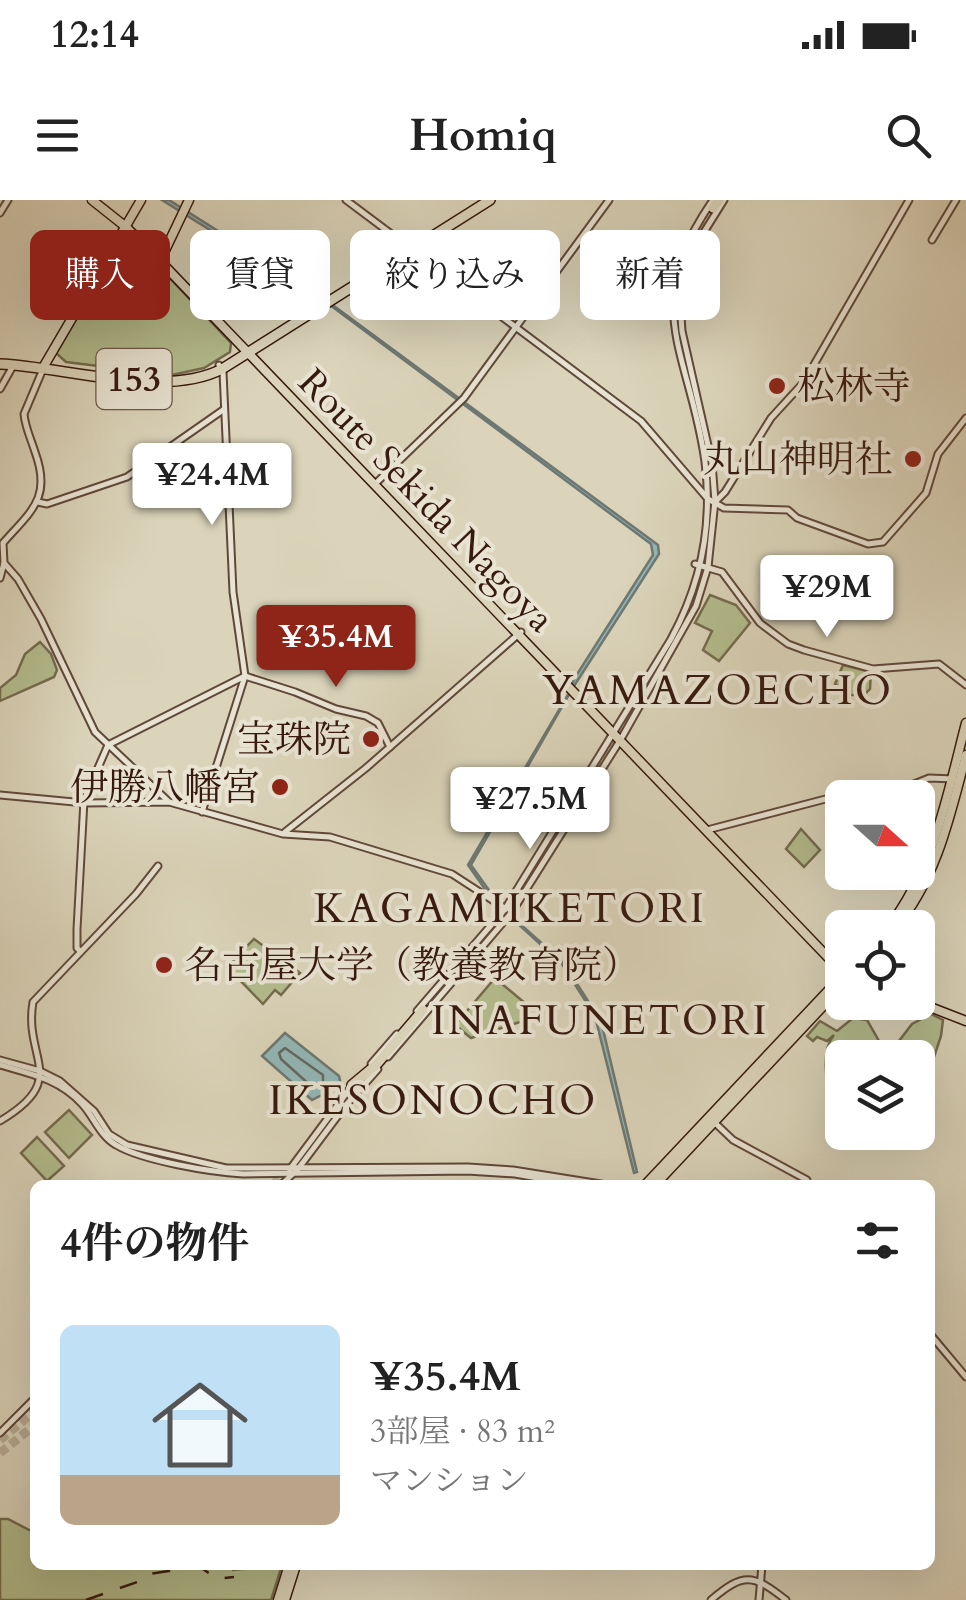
<!DOCTYPE html>
<html lang="ja">
<head>
<meta charset="utf-8">
<style>
	:root { --surface:#fff; --page:#f6f6f6; --text:#222; --muted:#767676; --accent:#8f2418 }
	body { margin:0; font-family:Cardo,"Noto Serif JP",serif; background:var(--page); color:var(--text); height:100vh; display:flex; flex-direction:column; font-size:38px; white-space:nowrap }
	* { box-sizing:border-box; margin:0 }
	p { font-size:32px; color:var(--muted) }
	.icon { flex:none; width:55px; height:55px; fill:none; stroke:currentColor; stroke-width:2; stroke-linecap:round; stroke-linejoin:round }
	.map { position:relative; flex:1; overflow:hidden }
	.drawer { position:absolute; left:30px; top:980px; width:905px; height:390px; display:flex; flex-direction:column; background:var(--surface); border-radius:15px; box-shadow:0 10px 40px #0002 }
	.drawer>* { flex:none }
	.guide { position:absolute; left:30px; top:30px; width:908px; height:90px; display:flex; gap:20px }
	.needle { width:65px; rotate:111deg }
	.buttons { position:absolute; left:825px; top:580px; display:grid; gap:20px }
	.buttons a { display:grid; place-items:center; width:110px; height:110px; border-radius:15px; background:var(--surface); box-shadow:0 10px 40px #0002; font-size:50px }
	.price { position:absolute; translate:-50% -85px; padding:0 22px; border-radius:10px; background:#fff; color:#222; font-size:32px; line-height:65px; filter:drop-shadow(0 2px 5px #0008) }
	.price::after { content:''; position:absolute; left:50%; top:60px; width:30px; height:22px; margin-left:-15px; background:inherit; clip-path:polygon(0 0,100% 0,50% 100%) }
	.price.selected { background:var(--accent); color:#fff }
	ul { padding:0; list-style:none }
	li { display:flex; align-items:center; gap:30px; height:250px; padding:0 30px }
	li span { display:grid; place-items:center; flex:none; width:280px; height:200px; border-radius:15px; color:#555 }
	li>.icon { margin-inline-start:auto }
	span .icon { width:120px; height:120px; fill:#fffc; stroke-width:1 }
	li b { font-size:42px }
	h2 { display:flex; justify-content:space-between; align-items:center; height:120px; padding:0 30px; font-size:42px }
	.chip { padding:0 35px; border-radius:15px; background:var(--surface); box-shadow:0 10px 40px #0002; font-size:35px; line-height:90px }
	.chip.selected { background:var(--accent); color:#fff }
	.status { display:flex; justify-content:space-between; align-items:center; height:70px; padding:0 50px; background:var(--surface); direction:ltr }
	.status svg { height:28px; fill:currentColor }
	header { display:flex; justify-content:space-between; align-items:center; height:130px; padding:0 30px; background:var(--surface); font-size:45px; font-weight:700 }
	.map>svg:first-child { display:block }
	.green { fill:#b3bc8d; stroke:#756b4e; stroke-width:2.5 }
	.water { fill:#93b7b6; stroke:#6e7873; stroke-width:2.5 }
	.lines { fill:none; stroke-linecap:round; stroke-linejoin:round }
	.shore { stroke:#656862; stroke-width:2.5 }
	.highway-tunnel { stroke:#baaf98; stroke-width:9; stroke-dasharray:9 4.5; stroke-linecap:butt }
	.minor-casing { stroke:#604839; stroke-width:9 }
	.major-casing { stroke:#371a0e; stroke-width:11 }
	.highway-casing { stroke:#371a0e; stroke-width:12 }
	.minor { stroke:#e8e3d2; stroke-width:5 }
	.major { stroke:#dbd4ba; stroke-width:8 }
	.highway { stroke:#dbd4ba; stroke-width:9 }
	.rail { stroke:#371a0e; stroke-width:2.5; stroke-dasharray:18 18; stroke-linecap:butt }
	.poi-dot { fill:#8f2418; stroke:#e8e3d2; stroke-width:4 }
	.labels { text-anchor:middle; stroke-width:8; stroke-linejoin:round; paint-order:stroke }
	.shield { fill:#e8e3d2; stroke:#6c5649; stroke-width:2.5 }
	.shield-label { font-size:35px; font-weight:bold; fill:#371a0e }
	.poi-label { font-size:38px; fill:#371a0e; stroke:#e8e3d2; text-anchor:end }
	.street-label { font-size:38px; fill:#371a0e; stroke:#e8e3d2 }
	.quarter-label { font-size:42px; letter-spacing:2.5px; fill:#371a0e; stroke:#e8e3d2 }
</style>
</head>
<body>
<div class="status"><b>12:14</b><svg viewBox="0 0 49 12"><path d="M0 12V9h3v3zM5 12V6h3v6zM10 12V3h3v9zM15 12V0h3v12zM26 1h20v11H26zM47 4h2v5h-2z"/></svg></div>
<header><svg class="icon" aria-label="menu" viewBox="0 0 24 24"><path d="M4 6h16M4 12h16M4 18h16"/></svg>Homiq<svg class="icon" aria-label="search" viewBox="0 0 24 24"><circle cx="10" cy="10" r="6"/><path d="M15 15l6 6"/></svg></header>
<div class="map">
<svg width="966" height="1400" viewBox="0 0 966 1400">
	<rect width="100%" height="100%" fill="#dbd4ba"/>
	<filter id="stains"><feTurbulence type="fractalNoise" baseFrequency=".002" numOctaves="4"/><feColorMatrix values="0 0 0 0 .2 0 0 0 0 .09 0 0 0 0 .02 0 0 0 .5 -.17"/></filter>
	<radialGradient id="worn" r=".72"><stop offset=".6" stop-color="#630" stop-opacity="0"/><stop offset="1" stop-color="#630" stop-opacity=".3"/></radialGradient>
	<g class="green">
		<polygon points="133,39 231,143 230,152 204,168 172,175 66,162 56,153 122,41"/>
		<polygon points="710,395 736,405 750,423 719,461 703,450 712,431 695,423"/>
		<polygon points="40,442 51,454 57,470 54,477 0,501 0,488 16,475 25,454"/>
		<polygon points="843,465 871,472 870,489 864,495 850,495 835,484"/>
		<polygon points="801,629 820,650 804,667 786,649"/>
		<polygon points="254,739 300,773 281,795 275,790 263,804 227,767"/>
		<polygon points="495,778 532,809 523,821 471,838 455,825"/>
		<path d="M931 814 943 820 941 836 931 866 926 915 920 923 918 936 900 941 876 933 918 932V858H842V910L831 899C826 881 821 850 834 835L827 841 817 837 813 841 807 836 820 821 837 831 853 818 867 820 883 848 892 850 912 824Z"/>
		<polygon points="69,910 92,935 69,958 45,932"/>
		<polygon points="37,937 64,966 47,981 21,953"/>
		<polygon points="0,1319 8,1319 35,1333 35,1365 231,1365 233,1370 282,1365 271,1400 0,1400"/>
	</g>
	<g class="water">
		<polygon points="162,0 169,0 319,95 658,345 659,354 574,486 471,665 501,707 563,762 601,821 637,972 634,973 595,816 562,764 515,721 499,709 468,665 569,493 574,479 653,355 651,344 330,105"/>
		<polygon points="285,833 339,876 341,885 312,900 262,856"/>
	</g>
	<g class="lines">
		<polygon class="shore" points="285,848 323,875 323,883 311,886 281,859 279,853"/>
		<g class="highway-tunnel">
			<polyline points="678,107 686,59 717,6"/>
			<polyline points="682,422 702,368 709,307"/>
			<polyline points="495,729 528,683 639,502"/>
			<polyline points="423,810 495,725"/>
			<polyline points="289,975 317,940"/>
			<polyline points="273,985 288,968"/>
			<polyline points="0,1240 35,1211"/>
			<polyline points="0,1253 35,1225"/>
		</g>
		<defs>
			<g id="minor">
				<polyline points="346,0 641,221 708,299 724,308 788,310 797,318 868,344 883,342 926,293 938,254 966,218"/>
				<polyline points="0,13 8,0"/>
				<polyline points="932,40 956,0"/>
				<path d="M43 169 24 214C25 227 31 239 35 252 52 298 31 311 3 343L4 363 18 379 41 419 95 532 168 601"/>
				<polyline points="0,189 13,166"/>
				<polyline points="374,285 464,198 609,0"/>
				<polyline points="38,302 47,304 127,277 223,210"/>
				<polyline points="715,302 725,292 771,218 804,182 909,0"/>
				<polyline points="695,364 722,372 760,423 788,444 804,450 873,469 939,464 966,485"/>
				<polyline points="0,378 4,363"/>
				<polyline points="0,595 85,603 169,602 283,634 330,637 452,674 506,709"/>
				<polyline points="202,612 245,476 233,392 223,172 219,165"/>
				<polyline points="707,630 837,596 884,596 929,578 954,579"/>
				<polyline points="285,632 366,568 521,432"/>
				<polyline points="80,751 77,748 77,729 84,600 108,545 245,476 295,492 336,509 366,516 378,523 390,547"/>
				<path d="M417 811 505 709 671 439C701 384 713 325 705 262 690 152 638 107 713 0"/>
				<polyline points="388,857 512,712 621,539 696,406 708,367 715,301 712,263 682,131 680,102 691,53 724,0"/>
				<polyline points="0,860 40,871 60,881 94,911 109,934 127,945 226,968 468,967 513,970 607,985"/>
				<polyline points="371,864 397,834"/>
				<path d="M0 865C31 874 59 879 82 904 94 917 100 936 116 945 143 961 211 972 243 974L467 971 515 974 578 985"/>
				<path d="M0 921C71 879 23 859 33 802L136 694 158 666"/>
				<polyline points="713,921 733,940 807,980 807,985"/>
				<polyline points="290,974 290,969 354,883"/>
				<polyline points="281,985 298,969 346,905 378,869"/>
				<polyline points="930,1134 966,1177"/>
				<polyline points="0,1233 35,1198"/>
				<polyline points="237,1365 244,1365"/>
				<path d="M711 1400C744 1372 753 1374 786 1400"/>
				<polyline points="759,1400 762,1365"/>
			</g>
			<g id="major">
				<polyline points="92,0 126,27 160,61 842,772"/>
				<polyline points="160,61 189,0"/>
				<polyline points="44,166 141,0"/>
				<path d="M888 728C935 666 947 596 966 523"/>
				<path d="M895 728C937 678 950 616 966 555"/>
				<polyline points="917,802 966,821"/>
				<polyline points="645,985 842,776"/>
				<polyline points="655,985 842,786"/>
				<polyline points="278,1400 289,1365"/>
				<polyline points="285,1400 296,1365"/>
			</g>
			<g id="highway">
				<polyline points="713,8 719,0"/>
				<path d="M0 164C66 167 164 199 222 169L490 0"/>
				<polyline points="352,885 376,865 423,810"/>
			</g>
		</defs>
		<use href="#minor" class="minor-casing"/>
		<use href="#major" class="major-casing"/>
		<use href="#highway" class="highway-casing"/>
		<use href="#minor" class="minor"/>
		<use href="#major" class="major"/>
		<use href="#highway" class="highway"/>
		<g class="rail">
			<polyline points="192,1368 203,1369 217,1379 234,1377"/>
			<polyline points="86,1400 140,1381 149,1374 207,1365"/>
		</g>
	</g>
	<g class="poi-dot">
		<circle cx="777" cy="186" r="10"/>
		<circle cx="913" cy="259" r="10"/>
		<circle cx="371" cy="539" r="10"/>
		<circle cx="280" cy="587" r="10"/>
		<circle cx="164" cy="765" r="10"/>
	</g>
	<g class="labels">
		<rect class="shield" x="96.5" y="149" width="75" height="60" rx="8"/>
		<g class="shield-label">
			<text x="134" y="191">153</text>
		</g>
		<g class="poi-label">
			<text x="797" y="199" text-anchor="start">松林寺</text>
			<text x="893" y="272">丸山神明社</text>
			<text x="351" y="552">宝珠院</text>
			<text x="260" y="600">伊勝八幡宮</text>
			<text x="184" y="778" text-anchor="start">名古屋大学（教養教育院）</text>
		</g>
		<g class="street-label">
			<text transform="translate(427 300) rotate(46)" y="13">Route Sekida Nagoya</text>
		</g>
		<g class="quarter-label">
			<text x="718" y="504">YAMAZOECHO</text>
			<text x="510" y="722">KAGAMIIKETORI</text>
			<text x="600" y="834">INAFUNETORI</text>
			<text x="433" y="914">IKESONOCHO</text>
		</g>
	</g>
	<rect width="100%" height="100%" filter="url(#stains)"/>
	<rect width="100%" height="100%" fill="url(#worn)"/>
</svg>
<div class="buttons">
<a><svg class="needle" viewBox="-14 -14 28 28"><path d="M0-13l5 13h-10z" fill="#e53935"/><path d="M0 13l5-13h-10z" fill="#767676"/></svg></a>
<a><svg class="icon" aria-label="locate" viewBox="0 0 24 24"><circle cx="12" cy="12" r="6"/><path d="M12 2v4M12 18v4M2 12h4M18 12h4"/></svg></a>
<a><svg class="icon" aria-label="layers" viewBox="0 0 24 24"><path d="M12 4l9 5-9 5-9-5zM3 14l9 5 9-5"/></svg></a>
</div>
<b class="price" style="left:212px;top:328px">¥24.4M</b>
<b class="price" style="left:827px;top:440px">¥29M</b>
<b class="price selected" style="left:336px;top:490px">¥35.4M</b>
<b class="price" style="left:530px;top:652px">¥27.5M</b>
<div class="guide">
<a class="chip selected">購入</a>
<a class="chip">賃貸</a>
<a class="chip">絞り込み</a>
<a class="chip">新着</a>
</div>
<section class="drawer">
<h2>4件の物件<svg class="icon" aria-label="filters" viewBox="0 0 24 24"><path d="M4 7h16M4 17h16"/><circle cx="9" cy="7" r="2"/><circle cx="15" cy="17" r="2"/></svg></h2>
<ul>
<li><span style="background:linear-gradient(#bfe0f5 75%,#b9a48a 0)"><svg class="icon" aria-label="home" viewBox="0 0 24 24"><path d="M3 11l9-7 9 7M6 9v11h12V9"/></svg></span><div><b>¥35.4M</b><p>3部屋 · 83 m²</p><p>マンション</p></div></li>
</ul>
</section>
</div>
</body>
</html>
